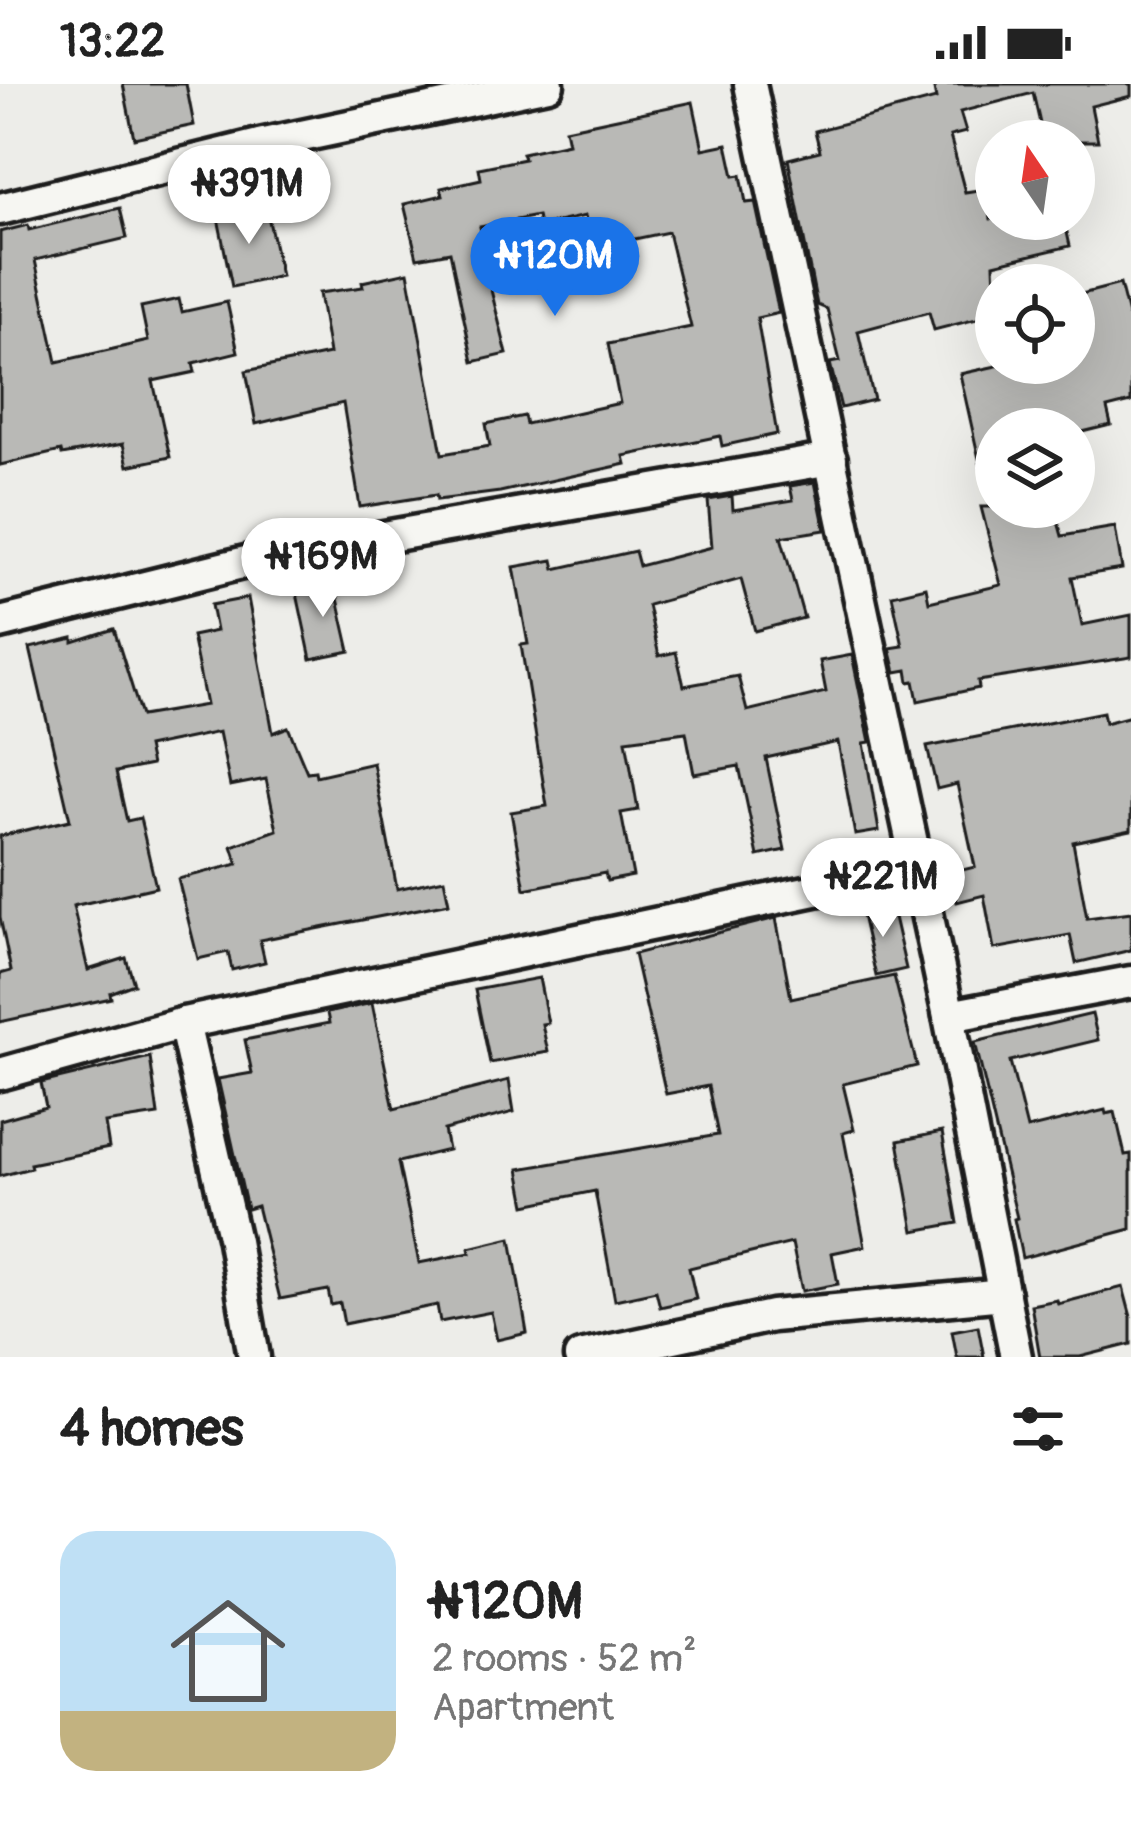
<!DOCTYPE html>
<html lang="en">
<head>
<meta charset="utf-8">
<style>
	:root { --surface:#fff; --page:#f2f2f2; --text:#222; --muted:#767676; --line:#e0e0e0; --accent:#1a73e8 }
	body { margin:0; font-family:Pangolin,sans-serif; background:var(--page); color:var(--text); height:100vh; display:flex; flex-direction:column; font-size:45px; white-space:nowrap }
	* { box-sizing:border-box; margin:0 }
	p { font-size:39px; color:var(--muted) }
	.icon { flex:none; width:66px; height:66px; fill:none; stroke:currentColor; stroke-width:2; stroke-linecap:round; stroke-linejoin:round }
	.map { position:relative; height:1273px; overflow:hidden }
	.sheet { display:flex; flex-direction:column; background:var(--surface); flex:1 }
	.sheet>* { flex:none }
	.needle { width:78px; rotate:347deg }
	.buttons { position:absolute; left:975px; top:36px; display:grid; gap:24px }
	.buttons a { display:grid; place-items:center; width:120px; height:120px; border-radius:50%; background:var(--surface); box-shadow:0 12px 48px #0002; font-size:60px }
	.price { position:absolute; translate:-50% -102px; padding:0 27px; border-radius:42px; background:#fff; color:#222; font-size:39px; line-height:78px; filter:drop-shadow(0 3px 6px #0008) }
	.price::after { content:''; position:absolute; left:50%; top:72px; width:36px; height:27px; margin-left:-18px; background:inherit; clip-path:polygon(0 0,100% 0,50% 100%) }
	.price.active { background:var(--accent); color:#fff }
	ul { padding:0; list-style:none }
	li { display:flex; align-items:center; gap:36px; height:300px; padding:0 60px }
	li+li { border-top:3px solid var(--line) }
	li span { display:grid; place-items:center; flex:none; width:336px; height:240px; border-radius:36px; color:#555 }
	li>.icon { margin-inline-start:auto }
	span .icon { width:144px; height:144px; fill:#fffc; stroke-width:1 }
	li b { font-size:51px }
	h2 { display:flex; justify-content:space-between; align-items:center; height:144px; padding:0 60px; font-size:51px }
	.status { display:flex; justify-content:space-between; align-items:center; height:84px; padding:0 60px; background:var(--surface); direction:ltr }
	.status svg { height:33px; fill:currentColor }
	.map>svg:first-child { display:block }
	.building { fill:#b9b9b6; stroke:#1c1c1c; stroke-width:3 }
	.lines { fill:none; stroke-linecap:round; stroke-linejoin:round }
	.minor-casing { stroke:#1c1c1c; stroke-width:39 }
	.minor { stroke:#f6f6f2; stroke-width:30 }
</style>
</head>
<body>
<div class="status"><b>13:22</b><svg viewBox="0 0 49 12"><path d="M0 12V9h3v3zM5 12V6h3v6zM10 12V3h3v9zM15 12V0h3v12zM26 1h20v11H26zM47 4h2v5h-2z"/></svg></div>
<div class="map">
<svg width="1131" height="1273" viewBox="0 0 1131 1273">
	<rect width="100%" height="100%" fill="#edede9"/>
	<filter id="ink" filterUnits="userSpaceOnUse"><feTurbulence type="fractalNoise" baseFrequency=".00833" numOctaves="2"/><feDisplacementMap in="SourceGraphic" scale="24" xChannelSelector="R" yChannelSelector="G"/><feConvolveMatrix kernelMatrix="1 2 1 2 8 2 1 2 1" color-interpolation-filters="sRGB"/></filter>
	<g filter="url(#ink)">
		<g class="building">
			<polygon points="123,0 186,0 194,41 134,54"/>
			<polygon points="933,0 1131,0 1131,12 1091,22 1098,57 1044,57 1033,9 960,28 966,48 950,52 965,108 985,105 991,135 1064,135 1070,162 994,180 996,230 934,246 929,228 858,247 874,316 841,324 830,279 840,277 827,225 817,221 788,75 820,67 815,47 936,15"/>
			<polygon points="693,18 703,65 727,60 734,92 741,91 746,119 755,118 779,229 757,234 777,350 722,362 720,352 624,372 626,380 500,408 437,416 436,411 360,423 343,319 256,340 246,287 329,270 319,209 363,203 362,198 408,188 442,370 490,362 486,340 524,332 526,340 620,319 608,260 691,243 668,148 592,164 585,132 539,142 537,132 480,143 489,181 485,182 507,270 473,278 450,168 417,174 404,120 443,111 441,104 481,95 479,84 524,75 522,69 568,59 565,45"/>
			<polygon points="266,123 281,192 232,203 218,134"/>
			<polygon points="120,124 127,154 35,176 57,278 148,257 141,223 179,215 182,228 227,218 238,268 193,279 195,288 153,297 170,373 128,382 123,360 62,371 61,367 0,381 0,148 28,141 29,146"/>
			<polygon points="1120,200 1131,243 1131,318 1107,324 1111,341 1074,350 1074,345 996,345 996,401 985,402 960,290 1010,279 1074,279 1074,212"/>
			<polygon points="815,398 825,446 781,453 804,534 755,547 741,495 648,521 659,572 676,568 684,602 738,592 747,627 826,608 820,577 852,571 870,658 864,659 879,747 855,751 838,658 766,674 785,766 758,772 739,682 694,690 686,648 626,656 638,726 621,729 633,792 607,797 605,789 525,805 511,728 547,722 521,561 528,560 514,483 553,476 555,485 635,467 639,482 712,463 708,416 732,412 733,426 793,416 790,402"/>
			<polygon points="981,423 1054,423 1062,452 1115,443 1122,485 1072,493 1082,541 1131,531 1131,573 978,597 979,604 918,617 914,597 909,598 907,586 896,588 890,564 903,562 892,511 926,503 929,518 1001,501"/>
			<polygon points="334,497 350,567 311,575 296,505"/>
			<polygon points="248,514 273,649 288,643 307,688 315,687 316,692 373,679 397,805 444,795 449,819 260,856 265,878 232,886 228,868 198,875 178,795 238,780 232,762 277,746 266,695 230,702 219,648 147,663 151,681 116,688 127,737 140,734 156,803 73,822 88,886 126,874 134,900 110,909 111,914 0,938 0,890 11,887 0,833 0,752 70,736 30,564 73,554 73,558 114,545 141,632 206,621 192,552 216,547 211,521"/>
			<polygon points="1103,628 1105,639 1131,632 1131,746 1073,758 1087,834 1131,828 1131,866 1076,879 1070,851 994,865 984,811 957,818 950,789 975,783 957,700 937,705 927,663"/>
			<polygon points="891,820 906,885 876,892 861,827"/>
			<polygon points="776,834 791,914 894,892 917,982 843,1000 854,1046 843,1049 865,1162 832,1169 838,1200 802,1207 792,1159 689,1184 696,1215 660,1223 656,1207 615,1216 595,1107 526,1121 519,1085 718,1051 708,1002 666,1010 634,870"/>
			<polygon points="539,894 548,939 542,940 548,968 490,979 475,906"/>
			<polygon points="372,919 394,1025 509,996 514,1028 444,1046 448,1066 398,1078 419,1179 470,1169 469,1164 511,1154 527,1249 497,1256 491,1228 440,1238 437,1221 344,1240 340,1219 331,1221 328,1206 280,1215 257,1122 247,1125 218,995 252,989 245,956 329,939 327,929"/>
			<polygon points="1092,930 1098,956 1010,977 1027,1045 1105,1026 1106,1030 1115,1028 1125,1071 1131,1070 1131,1145 1022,1174 1014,1135 1017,1134 975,958"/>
			<polygon points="150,973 158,1031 105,1039 109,1064 30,1080 31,1084 0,1092 0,1036 46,1023 41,999"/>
			<polygon points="942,1048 958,1139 914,1147 898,1057"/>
			<polygon points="1123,1203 1131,1233 1131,1260 1080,1273 1040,1273 1031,1221 1057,1216 1058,1220"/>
			<polygon points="978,1242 984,1273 957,1273 952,1247"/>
		</g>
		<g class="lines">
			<defs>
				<g id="minor">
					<polyline points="750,0 949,932 1016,1273"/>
					<polyline points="0,125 259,61 548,0"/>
					<polyline points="0,539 258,475 831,375"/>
					<polyline points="949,932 1131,898"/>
					<polyline points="184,939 234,1157 254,1273"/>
					<polyline points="0,990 184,939 915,785"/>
					<polyline points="580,1273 772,1232 1004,1210"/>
				</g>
			</defs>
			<use href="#minor" class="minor-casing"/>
			<use href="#minor" class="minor"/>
		</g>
	</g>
</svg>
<div class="buttons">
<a><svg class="needle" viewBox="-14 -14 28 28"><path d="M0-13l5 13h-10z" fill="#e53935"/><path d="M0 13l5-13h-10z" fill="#767676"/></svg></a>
<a><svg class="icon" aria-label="locate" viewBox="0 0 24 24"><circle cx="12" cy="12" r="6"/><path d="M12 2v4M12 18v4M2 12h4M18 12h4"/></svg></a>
<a><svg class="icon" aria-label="layers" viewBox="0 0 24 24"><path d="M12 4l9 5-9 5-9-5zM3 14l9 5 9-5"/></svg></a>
</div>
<b class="price" style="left:249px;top:163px">₦391M</b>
<b class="price active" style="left:555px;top:235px">₦120M</b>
<b class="price" style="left:323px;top:536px">₦169M</b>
<b class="price" style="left:883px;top:856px">₦221M</b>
</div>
<section class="sheet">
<h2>4 homes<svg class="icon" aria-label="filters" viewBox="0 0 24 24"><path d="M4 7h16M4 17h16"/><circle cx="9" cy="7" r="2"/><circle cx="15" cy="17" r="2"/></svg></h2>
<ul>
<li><span style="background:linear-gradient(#bfe0f5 75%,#c2b280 0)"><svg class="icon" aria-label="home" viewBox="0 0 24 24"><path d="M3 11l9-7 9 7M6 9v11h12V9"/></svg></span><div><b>₦120M</b><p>2 rooms · 52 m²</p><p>Apartment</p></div></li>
</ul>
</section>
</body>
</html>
